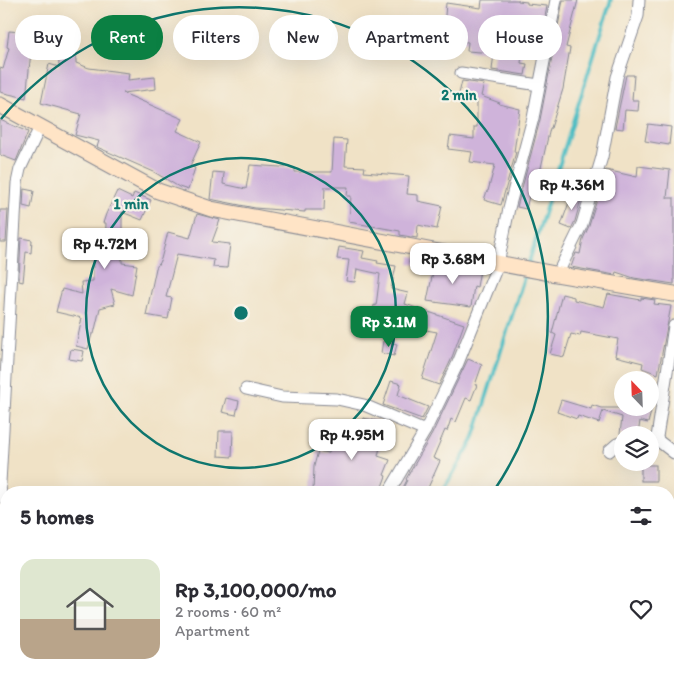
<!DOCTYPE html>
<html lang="en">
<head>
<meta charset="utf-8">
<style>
	:root { --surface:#fff; --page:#f2f2f3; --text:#2b2b33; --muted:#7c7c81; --line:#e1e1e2; --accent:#0b8043 }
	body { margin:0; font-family:Itim,sans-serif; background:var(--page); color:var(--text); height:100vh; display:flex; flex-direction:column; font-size:19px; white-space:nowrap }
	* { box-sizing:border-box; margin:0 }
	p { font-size:16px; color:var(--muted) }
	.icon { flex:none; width:28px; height:28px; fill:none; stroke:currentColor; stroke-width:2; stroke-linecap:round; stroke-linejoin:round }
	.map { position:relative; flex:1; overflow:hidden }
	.side { position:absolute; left:0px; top:486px; width:675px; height:196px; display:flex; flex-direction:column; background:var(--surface); border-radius:20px 20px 0 0; box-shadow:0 5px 20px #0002 }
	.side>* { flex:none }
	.top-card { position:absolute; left:15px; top:15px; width:645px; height:45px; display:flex; gap:10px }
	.needle { width:32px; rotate:337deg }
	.buttons { position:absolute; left:614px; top:371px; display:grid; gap:10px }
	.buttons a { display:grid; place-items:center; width:45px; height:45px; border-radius:50%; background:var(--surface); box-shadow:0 5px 20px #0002; font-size:25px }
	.price { position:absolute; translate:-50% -42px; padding:0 11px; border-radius:10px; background:#fff; color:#222; font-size:16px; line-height:32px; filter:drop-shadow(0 1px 2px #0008) }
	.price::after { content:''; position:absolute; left:50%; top:30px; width:15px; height:11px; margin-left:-8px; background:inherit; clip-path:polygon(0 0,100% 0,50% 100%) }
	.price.on { background:var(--accent); color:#fff }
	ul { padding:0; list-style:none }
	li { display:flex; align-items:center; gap:15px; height:125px; padding:0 20px }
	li+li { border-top:1px solid var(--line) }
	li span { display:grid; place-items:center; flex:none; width:140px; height:100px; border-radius:15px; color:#555 }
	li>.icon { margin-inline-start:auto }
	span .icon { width:60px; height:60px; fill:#fffc; stroke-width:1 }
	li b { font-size:21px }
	h2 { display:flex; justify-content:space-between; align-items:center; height:60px; padding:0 20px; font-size:21px }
	.tag { padding:0 18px; border-radius:22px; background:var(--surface); box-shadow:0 5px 20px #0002; font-size:18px; line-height:45px }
	.tag.on { background:var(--accent); color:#fff }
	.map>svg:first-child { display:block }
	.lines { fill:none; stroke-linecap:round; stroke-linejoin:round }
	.stream { stroke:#4ebdc3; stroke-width:4 }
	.building { fill:#cfb3da }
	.street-casing { stroke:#868892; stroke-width:13 }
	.secondary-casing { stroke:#868892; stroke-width:17 }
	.street { stroke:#fff; stroke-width:11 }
	.secondary { stroke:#ffe4c6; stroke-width:15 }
	.ring { fill:none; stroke:#0f766e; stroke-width:2.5 }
	.centre { fill:#0f766e; stroke:#f7f3e8; stroke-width:2.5 }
	.ring-label { font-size:15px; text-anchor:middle; font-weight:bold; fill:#0f766e; stroke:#f7f3e8; stroke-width:4.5; stroke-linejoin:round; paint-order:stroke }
</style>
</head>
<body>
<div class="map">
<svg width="674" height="682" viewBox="0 0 674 682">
	<rect width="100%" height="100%" fill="#f7f3e8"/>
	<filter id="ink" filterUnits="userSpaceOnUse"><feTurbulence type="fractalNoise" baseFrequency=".02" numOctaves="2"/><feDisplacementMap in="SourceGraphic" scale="10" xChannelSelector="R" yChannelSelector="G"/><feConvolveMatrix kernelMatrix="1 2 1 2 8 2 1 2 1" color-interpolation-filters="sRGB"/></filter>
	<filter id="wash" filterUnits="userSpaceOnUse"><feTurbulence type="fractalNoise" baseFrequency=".0096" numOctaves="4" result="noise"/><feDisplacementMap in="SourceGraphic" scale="20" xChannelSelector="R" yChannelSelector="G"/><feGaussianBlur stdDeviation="1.12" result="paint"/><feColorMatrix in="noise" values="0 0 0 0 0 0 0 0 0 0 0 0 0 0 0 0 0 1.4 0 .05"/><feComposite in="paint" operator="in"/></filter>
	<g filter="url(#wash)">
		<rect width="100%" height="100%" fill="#f0e2c6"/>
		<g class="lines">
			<g class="stream">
				<polyline points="528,265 611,0"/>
				<polyline points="442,492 473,440 526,271"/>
				<polyline points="331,682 335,676"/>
			</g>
		</g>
		<g id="blocks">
			<g class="building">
				<polygon points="482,0 518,0 518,1 527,2 527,4 547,6 542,33 525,31 521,63 527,64 525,75 492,70 494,53 467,51 468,42 440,39 441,27 444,28 446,3 481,8"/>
				<polygon points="563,0 578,0 566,47 570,48 563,89 551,128 550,128 540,172 535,171 526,209 517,207 540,120"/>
				<polygon points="58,27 75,27 76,63 89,68 129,73 128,80 155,77 156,89 123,93 183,119 177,131 201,142 190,166 195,168 188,190 179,187 154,172 97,147 99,141 75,135 81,114 41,103 49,64 59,67"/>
				<polygon points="9,31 33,33 26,98 0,92 0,68 3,69 9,48 7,47"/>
				<polygon points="626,75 634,75 632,100 639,100 638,111 625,110 623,129 615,128"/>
				<polygon points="462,81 484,84 481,96 500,103 499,104 520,109 514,152 516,152 501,205 484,200 487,191 488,191 495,165 470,162 472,152 448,149 450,136 474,139 474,127 477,127 477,102 458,98"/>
				<polygon points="0,120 28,132 16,161 0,155"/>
				<polygon points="648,124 671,127 669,145 645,141"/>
				<polygon points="334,139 347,140 345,166 365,167 364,172 409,176 407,194 418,195 418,201 442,206 437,229 418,225 417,238 411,237 400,235 400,231 349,222 351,196 347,196 348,187 325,187 324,210 305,210 305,212 255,208 210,199 213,172 224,173 223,184 246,189 250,165 295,168 295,172 332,172"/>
				<polygon points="638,166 670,170 667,198 674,198 674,284 634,278 616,272 615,275 571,267 576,253 580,254 583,239 589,226 606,170 637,177"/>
				<polygon points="586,181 575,221 571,229 561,225 572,194 581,197"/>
				<polygon points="24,189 34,191 31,208 23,206"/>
				<polygon points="117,191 132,198 134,193 151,200 142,220 122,212 122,263 137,265 132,295 111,289 115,304 100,308 94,334 92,334 88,349 76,346 82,318 56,312 62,289 82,294 81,282 93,281 93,255 105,256 106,223 103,223 106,214"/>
				<polygon points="0,210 8,210 6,242 0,242"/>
				<polygon points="197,214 220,220 212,242 230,244 227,268 213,267 214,260 177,254 166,297 172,298 168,319 146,315 156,268 161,259 168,232 190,238"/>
				<polygon points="21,238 32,240 31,253 26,252 23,282 19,281"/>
				<polygon points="339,247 364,251 362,258 378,261 377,263 396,266 391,289 408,293 405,304 464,324 451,360 439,385 422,379 437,332 426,330 426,326 385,317 384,320 372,319 374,305 376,306 380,274 357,269 355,282 346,281 349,260 337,259"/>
				<polygon points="411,256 429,260 427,268 409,263"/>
				<polygon points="435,262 480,270 477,287 474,286 471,307 427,301"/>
				<polygon points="562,294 574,297 574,300 604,307 608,294 641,300 641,298 655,300 654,304 671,306 658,374 642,368 643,363 615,356 618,339 581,332 580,336 571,334 564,357 550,354 556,335 552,333"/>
				<polygon points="383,341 397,344 394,356 381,353"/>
				<polygon points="71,349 84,351 82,361 69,359"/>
				<polygon points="468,359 482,365 475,385 477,385 471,400 466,398 456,422 451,419 447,431 445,430 433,458 440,461 427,490 424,489 422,492 401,492 407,480 406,479 432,434"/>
				<polygon points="391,381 401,384 398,395 428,407 422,419 383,405"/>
				<polygon points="226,398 239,401 236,415 222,412"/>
				<polygon points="561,400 591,409 592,405 601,408 652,408 648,423 640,421 638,435 631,435 620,434 622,417 603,411 599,423 578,416 577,419 557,412"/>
				<polygon points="363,418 382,422 378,442 381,443 378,456 390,460 384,475 386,476 380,492 313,492 314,466 318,451 329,453 336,422 361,428"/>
				<polygon points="219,431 233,431 232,457 218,456"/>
				<rect x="641" y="465" width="15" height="16"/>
			</g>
		</g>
	</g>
	<g filter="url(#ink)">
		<use href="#blocks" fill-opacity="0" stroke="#868892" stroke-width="1"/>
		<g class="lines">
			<defs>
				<g id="street">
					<polyline points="461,73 539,85"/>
					<polyline points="557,275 582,224 602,157 617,77 638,16 639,0"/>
					<polyline points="246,389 282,397 337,399 364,405 425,431"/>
					<polyline points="656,439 674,453"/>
					<polyline points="650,442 657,437 674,326"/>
					<polyline points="609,451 617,444 622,442"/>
					<polyline points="389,492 425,431 458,363 498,264 509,208 533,118 556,0"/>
					<polyline points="1,497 0,483 17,183 20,169 40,127"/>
					<polyline points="264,682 269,676"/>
				</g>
				<polyline id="secondary" points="0,105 158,191 211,209 555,274 674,294"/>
			</defs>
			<use href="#street" class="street-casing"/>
			<use href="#secondary" class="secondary-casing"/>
			<use href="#street" class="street"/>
			<use href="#secondary" class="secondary"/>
		</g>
	</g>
	<g class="ring">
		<circle cx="241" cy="313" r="155"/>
		<path d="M1 119A309 309 0 0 1 493 492"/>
	</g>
	<circle cx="241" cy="313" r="8" class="centre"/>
	<g class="ring-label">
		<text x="459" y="100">2 min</text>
		<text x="131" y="209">1 min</text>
	</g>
</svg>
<div class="buttons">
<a><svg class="needle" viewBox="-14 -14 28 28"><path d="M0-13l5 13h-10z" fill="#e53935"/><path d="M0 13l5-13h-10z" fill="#7c7c81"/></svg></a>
<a><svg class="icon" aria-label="layers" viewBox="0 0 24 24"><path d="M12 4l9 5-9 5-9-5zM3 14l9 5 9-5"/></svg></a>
</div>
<b class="price" style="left:572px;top:211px">Rp 4.36M</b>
<b class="price" style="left:105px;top:270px">Rp 4.72M</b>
<b class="price" style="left:453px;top:285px">Rp 3.68M</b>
<b class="price on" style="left:389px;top:348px">Rp 3.1M</b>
<b class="price" style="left:352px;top:461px">Rp 4.95M</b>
<div class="top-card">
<a class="tag">Buy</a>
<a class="tag on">Rent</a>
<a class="tag">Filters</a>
<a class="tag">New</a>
<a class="tag">Apartment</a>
<a class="tag">House</a>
</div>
<section class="side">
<h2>5 homes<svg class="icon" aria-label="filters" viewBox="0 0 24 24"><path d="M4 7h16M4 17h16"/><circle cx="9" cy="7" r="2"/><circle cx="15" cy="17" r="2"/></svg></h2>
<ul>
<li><span style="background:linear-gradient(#dfe7d0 60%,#b9a48a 0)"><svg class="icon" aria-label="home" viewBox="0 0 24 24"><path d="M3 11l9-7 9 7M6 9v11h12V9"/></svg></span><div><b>Rp 3,100,000/mo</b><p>2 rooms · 60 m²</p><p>Apartment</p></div><svg class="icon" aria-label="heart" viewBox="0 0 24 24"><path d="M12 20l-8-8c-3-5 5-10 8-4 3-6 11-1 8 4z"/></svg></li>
</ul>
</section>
</div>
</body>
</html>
